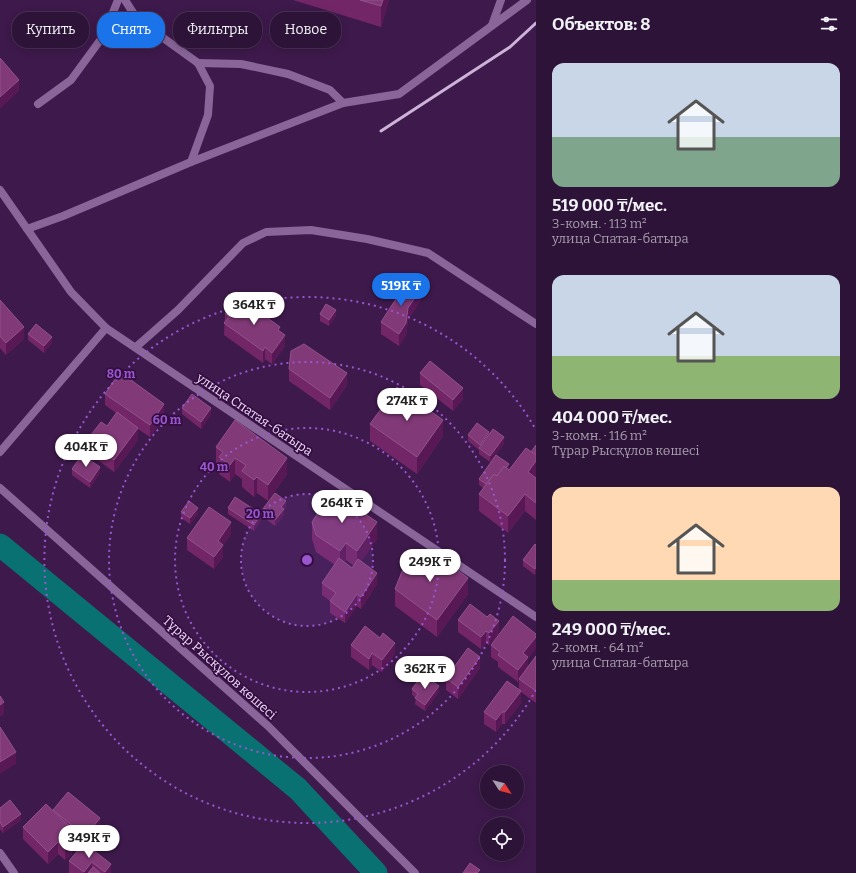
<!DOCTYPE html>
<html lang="ru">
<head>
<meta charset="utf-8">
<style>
	:root { --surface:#2e1339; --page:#361c41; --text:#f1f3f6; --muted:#a79eae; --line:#493253; --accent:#1a73e8 }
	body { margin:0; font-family:Bitter,serif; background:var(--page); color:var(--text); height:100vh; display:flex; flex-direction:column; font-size:15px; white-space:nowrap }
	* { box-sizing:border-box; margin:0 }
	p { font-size:13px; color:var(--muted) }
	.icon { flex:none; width:22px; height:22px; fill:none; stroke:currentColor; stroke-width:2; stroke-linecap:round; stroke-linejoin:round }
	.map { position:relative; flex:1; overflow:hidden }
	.panel { display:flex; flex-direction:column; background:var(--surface); width:320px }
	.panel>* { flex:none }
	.hud { position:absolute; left:12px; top:12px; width:380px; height:36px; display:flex; gap:8px }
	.needle { width:26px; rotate:126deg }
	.tools { position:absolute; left:480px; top:765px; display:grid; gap:8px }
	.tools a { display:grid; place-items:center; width:44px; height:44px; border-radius:50%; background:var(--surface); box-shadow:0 2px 10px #0003,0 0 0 1px var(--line); font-size:20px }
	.price { position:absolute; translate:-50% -34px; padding:0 9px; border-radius:14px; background:#fff; color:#222; font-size:13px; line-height:26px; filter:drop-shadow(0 1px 2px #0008) }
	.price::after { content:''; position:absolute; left:50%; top:24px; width:12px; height:9px; margin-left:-6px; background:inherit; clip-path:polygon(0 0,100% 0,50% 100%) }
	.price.active { background:var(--accent); color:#fff }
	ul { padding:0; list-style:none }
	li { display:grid; align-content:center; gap:8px; height:212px; padding:0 16px }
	li span { display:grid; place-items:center; height:124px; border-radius:12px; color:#555 }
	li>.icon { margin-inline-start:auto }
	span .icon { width:72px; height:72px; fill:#fffc; stroke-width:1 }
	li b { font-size:17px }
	h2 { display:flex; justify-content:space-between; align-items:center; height:48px; padding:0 16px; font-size:17px }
	.chip { padding:0 14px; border-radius:16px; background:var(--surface); box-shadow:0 2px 10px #0003,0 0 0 1px var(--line); font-size:14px; line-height:36px }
	.chip.active { background:var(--accent); color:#fff }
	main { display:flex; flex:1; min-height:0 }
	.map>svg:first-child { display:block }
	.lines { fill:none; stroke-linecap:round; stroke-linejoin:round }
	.canal { stroke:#097172; stroke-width:23 }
	.service { stroke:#896599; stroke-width:8 }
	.minor { stroke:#896599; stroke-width:8 }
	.rail { stroke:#ccb3d7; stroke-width:3 }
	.wall { fill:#732667; fill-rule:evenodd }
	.shaded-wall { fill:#581856 }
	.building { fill:#813977; stroke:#92528b }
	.ring { fill:none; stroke:#9857ce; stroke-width:2; stroke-dasharray:2 4 }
	.labels { text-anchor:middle; stroke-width:3.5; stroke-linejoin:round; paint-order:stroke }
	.street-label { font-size:13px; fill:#efd9f9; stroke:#340e41 }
	.centre { fill:#9857ce; stroke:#340e41; stroke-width:2 }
	.ring-label { font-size:12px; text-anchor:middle; font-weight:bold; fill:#9857ce; stroke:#340e41; stroke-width:3.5; stroke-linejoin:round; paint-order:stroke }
</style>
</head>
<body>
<main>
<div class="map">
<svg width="536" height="873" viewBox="0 0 536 873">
	<rect width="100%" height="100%" fill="#3e194c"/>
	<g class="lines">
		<polyline class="canal" points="0,545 298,789 376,873"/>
		<g class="service">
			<polyline points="125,0 137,19 198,63 210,86 208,115 191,162"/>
			<polyline points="492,25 501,0"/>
			<polyline points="198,63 241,64 288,74 330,90 343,103"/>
			<polyline points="38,104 71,80 104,35 118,0"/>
		</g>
		<g class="minor">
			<polyline points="0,190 71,292 106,328 536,617"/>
			<polyline points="27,229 63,216 191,162 343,103 399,94 527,0"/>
			<polyline points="136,347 178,310 243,243 266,232 311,230 367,239 428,253 536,324"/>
			<polyline points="0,452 106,328"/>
			<polyline points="0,488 268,726 415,873"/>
			<polyline points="0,853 14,873"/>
		</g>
		<polyline class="rail" points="381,131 510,47 536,23"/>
	</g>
	<g class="wall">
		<polygon points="293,0 389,0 381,27"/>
		<polygon points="422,298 408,320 406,335 399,346 381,334 381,322"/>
		<polygon points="0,300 24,339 6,355 0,348"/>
		<polygon points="225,314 280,331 285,346 272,364 265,359 263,363 224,335"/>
		<polygon points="320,314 336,316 329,326 320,321"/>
		<polygon points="28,334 52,343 44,353 28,340"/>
		<polygon points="289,369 347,385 330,410 289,381"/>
		<polygon points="420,373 463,399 453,411 420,385"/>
		<polygon points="105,394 164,416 150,437 138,429 138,440 114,472 87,452 87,440 107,426 116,413 105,405"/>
		<polygon points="182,408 211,414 201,429 182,414"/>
		<polygon points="370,424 443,436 417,474 370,441"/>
		<polygon points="489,434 504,444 490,462 479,454 479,450 468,441 468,435"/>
		<polygon points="536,445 536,520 525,511 508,533 479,511 479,494 483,488 479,485 479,479 509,470 531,452"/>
		<polygon points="216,447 287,474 268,501 257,493 254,497 242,487 242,479 235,474 230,482 219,474 219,466 216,463"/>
		<polygon points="72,469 100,473 90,488 72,475"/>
		<polygon points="286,507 284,510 284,515 275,526 262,516 262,510"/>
		<polygon points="228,508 261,520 254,531 228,514"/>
		<polygon points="181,512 198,514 190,524 181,518"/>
		<path d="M312 522 377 539 361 561 377 584 361 609 357 606 345 623 330 613V601L322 595V583L335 565 316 552 312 539ZM346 560 354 566 352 568 344 562Z"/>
		<polygon points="231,534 223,545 223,557 214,569 187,550 187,538"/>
		<polygon points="536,545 535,575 523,566 523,560"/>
		<polygon points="395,589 468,594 437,637 395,606"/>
		<polygon points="458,620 499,633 489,645 486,643 481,649 458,632"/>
		<polygon points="351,645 395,654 382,672 372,665 369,670 351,657"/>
		<polygon points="491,645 528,659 528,667 536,656 536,703 521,692 521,703 505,724 502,724 496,732 484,724 484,712 519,690 519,680 518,682 498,667 498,662 491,657"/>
		<polygon points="480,668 458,699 446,690 446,678"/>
		<polygon points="412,689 439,692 425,711 415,704 416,698 412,695"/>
		<polygon points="0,808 21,820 3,833 0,829"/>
		<polygon points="53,810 100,830 87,845 111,873 69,873 69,861 77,851 72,846 72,853 65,860 58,854 48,864 23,839 23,827 53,811"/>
	</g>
	<g class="shaded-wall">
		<polygon points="383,0 389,0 381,27 381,6"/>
		<polygon points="19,80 19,91 0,109 0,97"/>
		<polygon points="422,287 422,298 408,320 406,335 399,346 399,334 408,308"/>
		<polygon points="336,310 336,316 329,326 329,320"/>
		<polygon points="24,327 24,339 6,355 6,343"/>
		<polygon points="285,335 285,346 272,364 272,353"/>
		<polygon points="52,337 52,343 44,353 44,346"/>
		<polygon points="265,347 265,359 263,363 263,351"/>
		<polygon points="347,373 347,385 330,410 330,398"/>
		<polygon points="463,388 463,399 453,411 453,400"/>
		<polygon points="164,404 164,416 150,437 150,425"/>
		<polygon points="211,408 211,414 201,429 201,422"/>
		<polygon points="443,420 443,436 417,474 417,457"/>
		<polygon points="138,428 138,440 114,472 114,460"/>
		<polygon points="489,432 489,438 480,449 480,445"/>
		<polygon points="504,437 504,444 490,462 490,456"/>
		<polygon points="235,458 235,474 230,482 230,465"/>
		<polygon points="287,458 287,474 268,501 268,485"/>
		<polygon points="536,461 536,478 528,472"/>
		<polygon points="509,464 509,470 496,483"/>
		<polygon points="100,467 100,473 90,488 90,482"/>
		<polygon points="257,477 257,493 254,497 254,480"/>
		<polygon points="525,494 525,511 508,533 508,516"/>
		<polygon points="286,501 286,507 284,510 284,515 275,526 275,520 281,507"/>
		<polygon points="198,508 198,514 190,524 190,518"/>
		<polygon points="261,514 261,520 254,531 254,525"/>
		<polygon points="231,522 231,534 223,545 223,557 214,569 214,557 218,541"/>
		<polygon points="377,522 377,539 357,568 357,551"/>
		<polygon points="346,543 346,560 340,568 340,551"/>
		<polygon points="536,567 536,573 535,575 535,569"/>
		<polygon points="377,573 377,584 361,609 361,597"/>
		<polygon points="468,578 468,594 437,637 437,620"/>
		<polygon points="357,594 357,606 345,623 345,612"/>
		<polygon points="499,621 499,633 489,645 489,633"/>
		<polygon points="486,631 486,643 481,649 481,637"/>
		<polygon points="536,637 536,649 528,659 528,669 519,679 519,680 518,682 518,670 523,653"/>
		<polygon points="395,643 395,654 382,672 382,660"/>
		<polygon points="372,653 372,665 369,670 369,659"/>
		<polygon points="480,657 480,668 458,699 458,687"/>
		<polygon points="439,686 439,692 425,711 425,705"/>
		<polygon points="521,691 521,703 505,724 505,712"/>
		<polygon points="4,702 4,714 0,717 0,705"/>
		<polygon points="502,712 502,724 496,732 496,720"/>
		<polygon points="16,752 16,764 0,774 0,762"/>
		<polygon points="21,814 21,820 3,833 3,827"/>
		<polygon points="100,818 100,830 81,854 81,842"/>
		<polygon points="70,827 70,839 63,833"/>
		<polygon points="72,841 72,853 65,860 65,849"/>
		<polygon points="58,842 58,854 48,864 48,852"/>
		<polygon points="92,862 92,873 84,873 84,872"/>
		<polygon points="111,864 111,873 105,873 105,872"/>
	</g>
	<g class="building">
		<polygon points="360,0 383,0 381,6"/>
		<polygon points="0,58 19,80 0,97"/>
		<polygon points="409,279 422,287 408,308 406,323 399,334 381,322"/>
		<polygon points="242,299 280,327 278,330 285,335 272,353 265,347 263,351 224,323 229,317 225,314 232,304 236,307"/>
		<polygon points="0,300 24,327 6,343 0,336"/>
		<polygon points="326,304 336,310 329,320 320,314"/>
		<polygon points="36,324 52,337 44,346 28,334"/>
		<polygon points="304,344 347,373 330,398 289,369 291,351"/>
		<polygon points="430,361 463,388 453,400 420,373"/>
		<polygon points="120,372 164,404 150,425 105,394"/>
		<polygon points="397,387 443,420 417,457 370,424"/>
		<polygon points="192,394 211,408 201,422 182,408"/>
		<polygon points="117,412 138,428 114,460 87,440 101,422 107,426"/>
		<polygon points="235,420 287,458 268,485 257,477 254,480 242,471 246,465 235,458 230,465 219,457 223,452 216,447"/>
		<polygon points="477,423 489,432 480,445 468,435"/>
		<polygon points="493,429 504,437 490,456 479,448"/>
		<polygon points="536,445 536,455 531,452"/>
		<polygon points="526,448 536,455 536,461 528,472 536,478 536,503 525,494 508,516 479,494 494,474 497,476 504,466 509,470"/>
		<polygon points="82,455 100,467 90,482 72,469"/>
		<polygon points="496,455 509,464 506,468 504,466 497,476 494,474 486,484 479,479"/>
		<polygon points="275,493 286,501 281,507 284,509 275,520 262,510"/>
		<polygon points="338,495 377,522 357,551 346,543 340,551 316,535 312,522 328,497"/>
		<polygon points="235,497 261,514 254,525 228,508"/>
		<polygon points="189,501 198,508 190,518 181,512"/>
		<polygon points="209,507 231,522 218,541 223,545 214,557 187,538"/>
		<polygon points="535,544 536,545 536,567 535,569 523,560"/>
		<polygon points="432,551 468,578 437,620 395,589 405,564 418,555"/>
		<polygon points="339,558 352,568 358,559 377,573 361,597 357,594 345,612 330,601 336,593 322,583"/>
		<polygon points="470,604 487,617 490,614 499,621 489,633 486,631 481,637 458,620"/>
		<polygon points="513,616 536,634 536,637 523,653 528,657 518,670 498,655 500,652 491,645"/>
		<polygon points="365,626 380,638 383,633 395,643 382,660 372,653 369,659 351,645"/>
		<polygon points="468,648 480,657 458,687 446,678"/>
		<polygon points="536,656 536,691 519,679"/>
		<polygon points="420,678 426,682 429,679 439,686 425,705 415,698 418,694 412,689"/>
		<polygon points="507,681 521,691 505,712 502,712 496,720 484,712"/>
		<polygon points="0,696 4,702 0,705"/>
		<polygon points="0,727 16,752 0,762"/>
		<polygon points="68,792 100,818 81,842 70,833 75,828 53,810"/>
		<polygon points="10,800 21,814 3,827 0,822 0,808"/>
		<polygon points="46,804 70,827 63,833 72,841 65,849 58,842 48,852 23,827"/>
		<polygon points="84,843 111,864 105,872 92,862 84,872 69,861"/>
		<polygon points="470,863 480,870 477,873 463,873"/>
		<polygon points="93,867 100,873 88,873"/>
	</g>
	<circle cx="307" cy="560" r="66" fill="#9857ce" fill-opacity=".12"/>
	<g class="ring">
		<circle cx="307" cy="560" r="66"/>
		<circle cx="307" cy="560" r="132"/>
		<circle cx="307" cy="560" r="198"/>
		<path d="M536 690A263 263 0 1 1 536 430"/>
	</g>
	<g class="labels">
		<g class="street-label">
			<text transform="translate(255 414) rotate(34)" y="5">улица Спатая-батыра</text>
			<text transform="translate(220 667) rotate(42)" y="5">Тұрар Рысқұлов көшесі</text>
		</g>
	</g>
	<circle cx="307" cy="560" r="6" class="centre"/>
	<g class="ring-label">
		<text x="121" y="378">80 m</text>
		<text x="167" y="424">60 m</text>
		<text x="214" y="471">40 m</text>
		<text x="260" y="518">20 m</text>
	</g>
</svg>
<div class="tools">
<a><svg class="needle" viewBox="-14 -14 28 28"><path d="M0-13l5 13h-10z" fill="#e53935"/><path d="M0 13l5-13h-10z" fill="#a79eae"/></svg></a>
<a><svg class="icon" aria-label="locate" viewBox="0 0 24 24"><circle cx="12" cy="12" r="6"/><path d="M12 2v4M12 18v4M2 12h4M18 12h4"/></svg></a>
</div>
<b class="price active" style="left:401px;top:307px">519K ₸</b>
<b class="price" style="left:254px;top:326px">364K ₸</b>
<b class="price" style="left:407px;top:422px">274K ₸</b>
<b class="price" style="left:86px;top:468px">404K ₸</b>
<b class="price" style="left:342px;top:524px">264K ₸</b>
<b class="price" style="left:430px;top:583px">249K ₸</b>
<b class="price" style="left:425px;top:690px">362K ₸</b>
<b class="price" style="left:89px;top:859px">349K ₸</b>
<div class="hud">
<a class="chip">Купить</a>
<a class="chip active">Снять</a>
<a class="chip">Фильтры</a>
<a class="chip">Новое</a>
</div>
</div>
<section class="panel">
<h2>Объектов: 8<svg class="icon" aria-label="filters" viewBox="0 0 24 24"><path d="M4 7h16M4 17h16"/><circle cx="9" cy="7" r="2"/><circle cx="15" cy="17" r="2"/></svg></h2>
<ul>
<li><span style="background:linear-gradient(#c9d6e8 60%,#7fa58c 0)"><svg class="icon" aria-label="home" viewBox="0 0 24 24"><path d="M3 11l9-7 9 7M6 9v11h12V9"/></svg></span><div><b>519 000 ₸/мес.</b><p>3-комн. · 113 m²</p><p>улица Спатая-батыра</p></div></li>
<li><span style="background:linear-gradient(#c9d6e8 65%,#8fb573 0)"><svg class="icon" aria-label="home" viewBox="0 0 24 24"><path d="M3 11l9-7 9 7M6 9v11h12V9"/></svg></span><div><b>404 000 ₸/мес.</b><p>3-комн. · 116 m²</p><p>Тұрар Рысқұлов көшесі</p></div></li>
<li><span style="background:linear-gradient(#ffd9b3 75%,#8fb573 0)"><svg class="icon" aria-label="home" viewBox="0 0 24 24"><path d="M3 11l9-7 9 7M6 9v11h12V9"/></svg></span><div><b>249 000 ₸/мес.</b><p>2-комн. · 64 m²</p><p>улица Спатая-батыра</p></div></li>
</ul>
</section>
</main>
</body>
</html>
